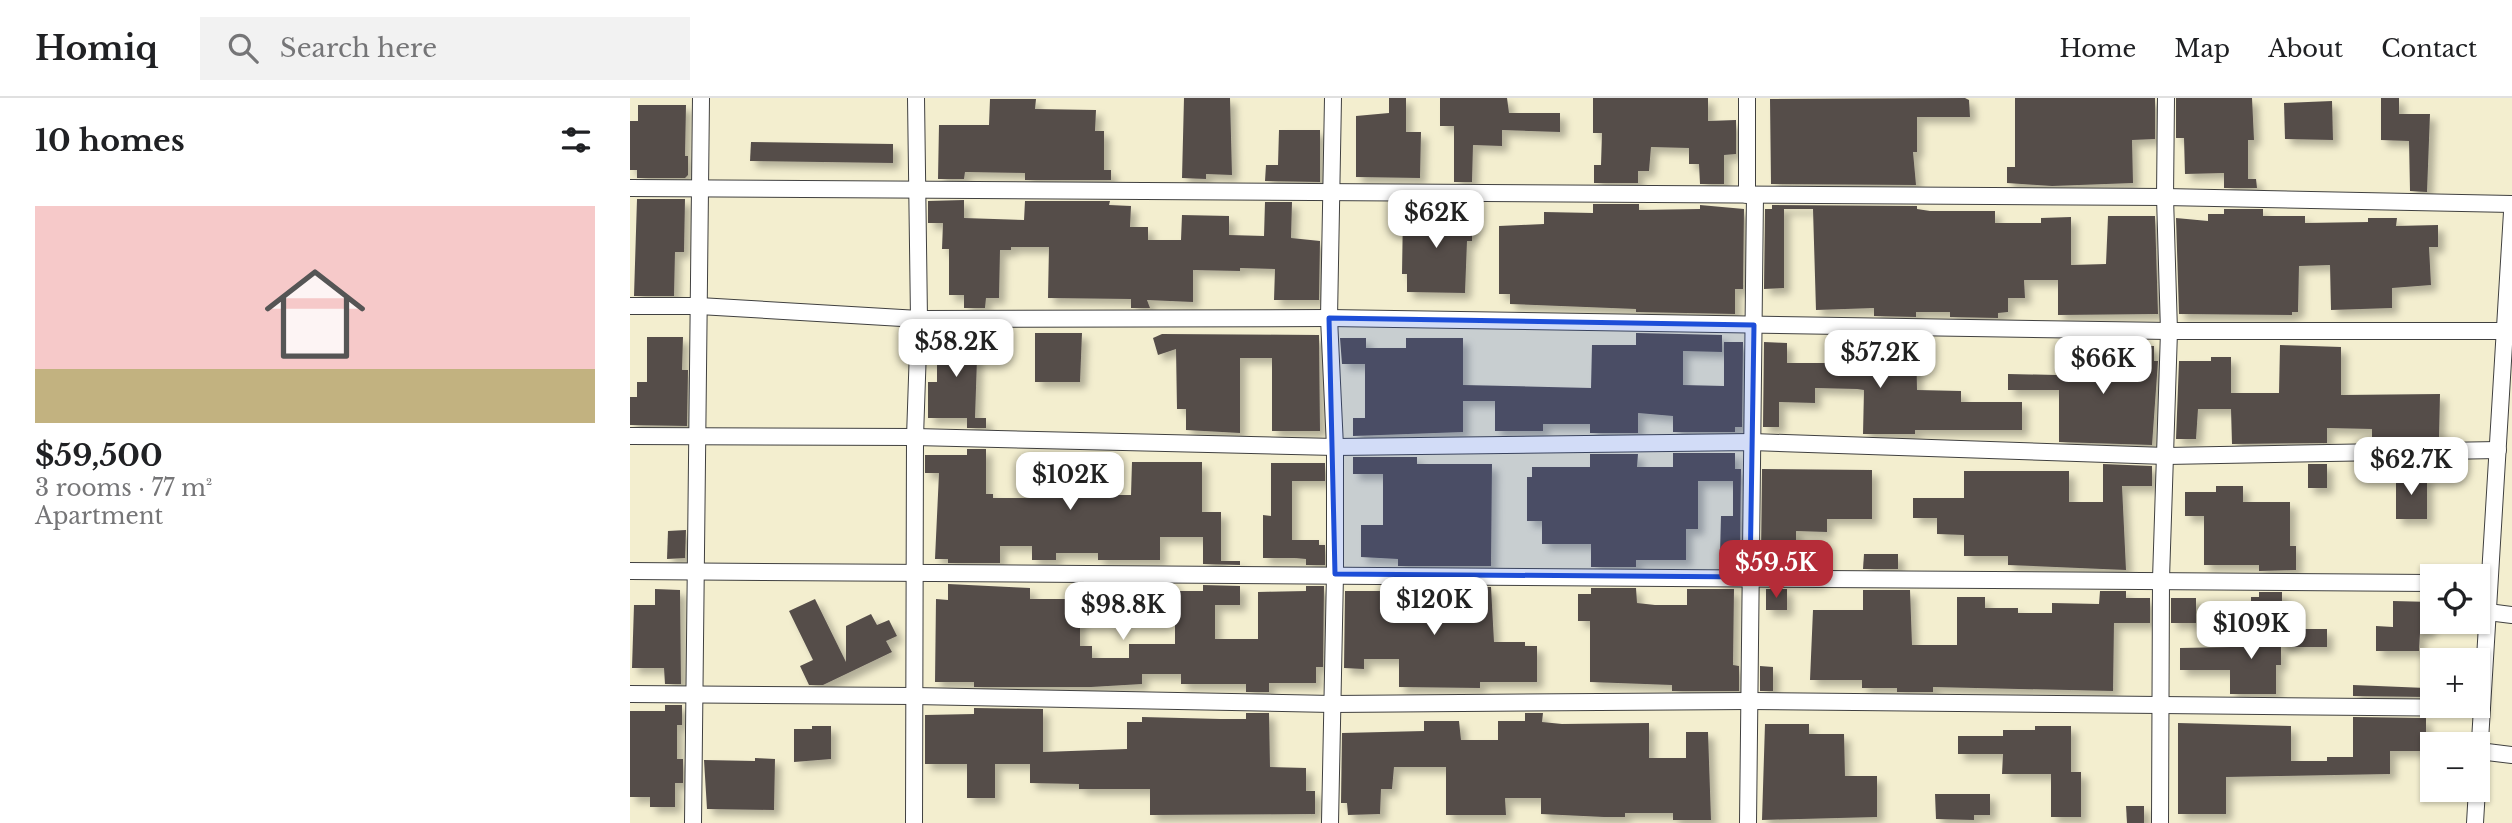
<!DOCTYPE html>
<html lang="en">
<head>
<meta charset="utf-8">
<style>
	:root { --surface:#fff; --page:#f2f2f2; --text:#202124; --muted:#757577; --line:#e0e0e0; --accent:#b52c38 }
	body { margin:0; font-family:"Libre Baskerville",serif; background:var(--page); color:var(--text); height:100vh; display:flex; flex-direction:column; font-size:26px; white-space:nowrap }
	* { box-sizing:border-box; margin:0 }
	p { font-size:23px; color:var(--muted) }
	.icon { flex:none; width:38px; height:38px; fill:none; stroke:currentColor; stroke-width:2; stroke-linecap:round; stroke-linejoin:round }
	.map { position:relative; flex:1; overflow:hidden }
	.side { display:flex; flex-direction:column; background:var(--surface); width:630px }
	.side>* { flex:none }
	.controls { position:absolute; left:1790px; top:466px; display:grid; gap:14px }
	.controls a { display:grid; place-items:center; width:70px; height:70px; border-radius:0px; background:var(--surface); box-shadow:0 2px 5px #0004; font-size:35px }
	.price { position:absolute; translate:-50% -60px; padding:0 16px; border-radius:14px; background:#fff; color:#222; font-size:23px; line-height:46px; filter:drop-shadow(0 2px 4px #0008) }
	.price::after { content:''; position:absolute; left:50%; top:42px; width:21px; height:16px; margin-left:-10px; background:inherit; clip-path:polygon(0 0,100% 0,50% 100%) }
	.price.on { background:var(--accent); color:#fff }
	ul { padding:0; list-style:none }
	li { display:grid; align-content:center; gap:14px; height:371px; padding:0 35px }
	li+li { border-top:2px solid var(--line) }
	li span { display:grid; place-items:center; height:217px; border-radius:0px; color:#555 }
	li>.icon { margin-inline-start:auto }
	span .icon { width:126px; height:126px; fill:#fffc; stroke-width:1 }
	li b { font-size:30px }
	h2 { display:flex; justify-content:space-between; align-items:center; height:84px; padding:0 35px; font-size:30px }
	header { display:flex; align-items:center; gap:42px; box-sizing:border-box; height:98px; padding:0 35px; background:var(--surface); border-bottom:2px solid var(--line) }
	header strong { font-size:33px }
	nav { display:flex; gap:38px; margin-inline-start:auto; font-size:24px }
	.search { width:490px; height:63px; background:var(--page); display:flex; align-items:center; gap:18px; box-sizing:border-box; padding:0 24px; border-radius:0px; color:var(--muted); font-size:26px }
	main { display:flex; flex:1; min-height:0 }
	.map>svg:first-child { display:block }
	.farmland { fill:#f3eecf; fill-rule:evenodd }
	.building { fill:#554d4a; filter:url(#shadow) }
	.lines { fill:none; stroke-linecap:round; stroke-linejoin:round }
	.minor-casing { stroke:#404040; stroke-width:18 }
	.minor { stroke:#fff; stroke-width:16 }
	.marked { fill:#1d4ed8; fill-opacity:0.2; stroke:#1d4ed8; stroke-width:5; stroke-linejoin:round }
</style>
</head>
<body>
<header>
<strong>Homiq</strong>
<div class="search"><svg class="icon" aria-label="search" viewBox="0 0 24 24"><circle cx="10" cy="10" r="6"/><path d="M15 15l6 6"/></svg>Search here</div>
<nav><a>Home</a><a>Map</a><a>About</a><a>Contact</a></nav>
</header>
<main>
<section class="side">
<h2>10 homes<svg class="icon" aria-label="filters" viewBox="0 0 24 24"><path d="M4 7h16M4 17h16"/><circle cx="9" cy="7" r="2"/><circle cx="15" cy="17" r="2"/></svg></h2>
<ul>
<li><span style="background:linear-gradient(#f6c9c9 75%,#c2b280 0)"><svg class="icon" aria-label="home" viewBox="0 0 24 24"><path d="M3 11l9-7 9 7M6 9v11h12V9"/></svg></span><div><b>$59,500</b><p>3 rooms · 77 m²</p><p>Apartment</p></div></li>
</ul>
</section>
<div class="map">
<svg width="1882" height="725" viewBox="0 0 1882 725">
	<defs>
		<filter id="shadow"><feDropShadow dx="6" dy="6" stdDeviation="3.5" flood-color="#0004"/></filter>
	</defs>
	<rect width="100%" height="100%" fill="#fefaed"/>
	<path class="farmland" d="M0 0H1882V725H0ZM1802 478H1848V523H1802ZM1802 562H1848V607H1802ZM1802 646H1848V691H1802Z"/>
	<g class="building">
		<polygon points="554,0 600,0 602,77 576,76 576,81 552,80"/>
		<polygon points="759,0 776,0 776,34 791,34 790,80 726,79 726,18 759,15"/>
		<polygon points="810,0 877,0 879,15 930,15 930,34 872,32 872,48 843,47 842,84 824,84 824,28 810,28"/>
		<polygon points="963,0 1078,0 1078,23 1106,22 1106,56 1094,57 1094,86 1070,86 1069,66 1059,66 1059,50 1021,49 1019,73 1008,73 1008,85 964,85 964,67 971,67 972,35 963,35"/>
		<polygon points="1335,0 1339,2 1340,19 1287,19 1287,54 1283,54 1286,87 1141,86 1140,1"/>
		<polygon points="1385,0 1525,0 1525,41 1502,42 1503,85 1422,88 1377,85 1377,69 1385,69"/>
		<polygon points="1546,0 1622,0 1624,42 1618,42 1618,81 1626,81 1627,90 1594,90 1594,75 1555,76 1554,40 1546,40"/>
		<polygon points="1751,0 1769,0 1769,16 1800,16 1797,94 1780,93 1779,43 1751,42"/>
		<polygon points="360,1 406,1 405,11 466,12 465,33 474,33 474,72 481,72 481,82 395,82 395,75 335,74 334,81 308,81 309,27 359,27"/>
		<polygon points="1702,3 1703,42 1655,41 1654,5"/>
		<polygon points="8,7 56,7 55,58 58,58 58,77 55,80 7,80 7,72 0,72 0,23 8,23"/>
		<polygon points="649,32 690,32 690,84 635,83 636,67 648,67"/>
		<polygon points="121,44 263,46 263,65 120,63"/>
		<polygon points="7,101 55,101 54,154 45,154 44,198 4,198"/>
		<polygon points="334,102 334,120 394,122 395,103 480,103 479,107 501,108 500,129 518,129 518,142 551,142 552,117 599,118 599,137 634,138 635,104 662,104 661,140 690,143 689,202 644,202 645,171 610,170 610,173 563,172 563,204 517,202 520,210 501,210 501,201 418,200 419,149 381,149 381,152 370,152 369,200 356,200 355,210 334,210 334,197 319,197 319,151 312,151 313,125 298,125 298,103"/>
		<polygon points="963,106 1009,106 1009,112 1070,111 1070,107 1114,111 1113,191 1105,191 1105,216 1006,214 1006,211 880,206 880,196 869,196 869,128 914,126 914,114 963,115"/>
		<polygon points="1142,107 1287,108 1287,111 1300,113 1365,113 1365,125 1411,125 1411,120 1441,119 1441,167 1476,166 1478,118 1525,118 1528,216 1428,217 1428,182 1394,182 1395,200 1378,200 1378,214 1368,215 1368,220 1320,219 1320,214 1286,214 1286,219 1244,218 1244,210 1186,212 1183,111 1154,111 1154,190 1134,191 1135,111 1142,111"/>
		<polygon points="794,110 819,111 819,116 842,116 842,143 837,143 835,195 777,194 777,176 772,176 773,113"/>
		<polygon points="1594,111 1633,111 1633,118 1675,118 1675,125 1738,124 1738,120 1767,120 1766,128 1808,127 1808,149 1799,149 1801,187 1762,190 1762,210 1701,212 1700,167 1669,168 1668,214 1662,214 1662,217 1549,216 1546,120 1578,123 1578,116 1594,116"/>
		<polygon points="331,231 348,231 345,320 356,320 356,330 337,330 337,320 298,320 298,284 307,284 307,236 330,236"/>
		<polygon points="405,235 452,235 450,284 405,284"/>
		<polygon points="1006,235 1092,237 1092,254 1053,253 1053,287 1094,288 1094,244 1113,244 1112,329 1105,329 1105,334 1043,334 1043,318 1008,315 1008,335 960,335 960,326 913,326 913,333 865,333 865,303 833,303 833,334 723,338 723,320 735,320 735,266 712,266 710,240 736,240 736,250 776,250 776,240 833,240 833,287 961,290 962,247 1006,247"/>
		<polygon points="532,236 689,237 690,333 642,333 642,260 610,260 610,335 556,332 556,311 547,311 546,251 528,257 523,240"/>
		<polygon points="17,239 53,239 52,272 58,272 57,328 0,327 0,299 7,299 7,284 17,284"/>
		<polygon points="1244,239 1286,240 1287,292 1331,293 1331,304 1392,304 1392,332 1285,332 1285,336 1233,336 1234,292 1227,291 1185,290 1185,305 1149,304 1149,329 1133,329 1134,244 1157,245 1157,265 1205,265 1205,246 1244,246"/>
		<polygon points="1474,247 1524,248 1524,263 1528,263 1522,347 1429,344 1429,292 1378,292 1378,276 1427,277 1427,265 1474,265"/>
		<polygon points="1650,247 1711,249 1711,297 1810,296 1809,341 1742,341 1742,331 1697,330 1697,345 1602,346 1601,311 1568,311 1566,341 1546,341 1549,263 1581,263 1581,259 1601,259 1601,295 1649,295"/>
		<polygon points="337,351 356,351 356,396 363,396 363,400 401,400 405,363 450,363 450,374 464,374 464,397 501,397 502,364 572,364 572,414 591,414 591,463 610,463 610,467 573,466 573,439 530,439 530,462 468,462 468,455 426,455 426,462 402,462 402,448 370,448 370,465 318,465 318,461 305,461 309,375 295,375 295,357 337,357"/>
		<polygon points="1043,355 1105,355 1105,371 1111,371 1110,456 1090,456 1091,418 1103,418 1103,383 1068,383 1068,431 1056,431 1056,462 1006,462 1006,469 961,469 961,446 912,446 912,423 897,423 897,379 902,379 902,369 960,369 960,356 1008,356 1007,369 1043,369"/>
		<polygon points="723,359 787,359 787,366 862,366 861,468 768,468 768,461 731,459 731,427 753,427 753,376 723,376"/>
		<polygon points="641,365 695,365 695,383 662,383 662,442 689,442 689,447 695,447 695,467 676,467 676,461 665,460 633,460 633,417 641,418"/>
		<polygon points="1473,366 1522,368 1522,388 1492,388 1496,472 1378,467 1378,458 1334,458 1334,437 1307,436 1307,420 1283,420 1283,400 1334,400 1334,373 1439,373 1439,404 1473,404"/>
		<rect x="1678" y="366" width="19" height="24"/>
		<polygon points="1132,371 1242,372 1242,421 1197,421 1197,434 1166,433 1166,445 1157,445 1157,470 1136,470 1136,456 1131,456"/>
		<polygon points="1766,376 1797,378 1797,421 1766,421"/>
		<polygon points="1586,388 1613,388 1613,404 1660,404 1660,448 1666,448 1666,472 1629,473 1629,467 1574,467 1574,418 1555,418 1555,394 1586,394"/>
		<polygon points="56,432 55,460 37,461 38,433"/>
		<polygon points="1234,456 1268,456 1268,471 1233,471"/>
		<polygon points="318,486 400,490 400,501 450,501 450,548 462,548 462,560 499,560 499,546 545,546 545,493 573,493 573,487 610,488 610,507 585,507 585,541 628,541 628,494 676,493 676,488 694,488 693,569 686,569 686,585 639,585 639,594 616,594 616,586 551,586 551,576 512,576 512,586 461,589 344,589 344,584 305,584 306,501 318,502"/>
		<polygon points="768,489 861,489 864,544 895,544 895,548 907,548 907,584 850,584 850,590 769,589 769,561 734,561 734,571 714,570 715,493 768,493"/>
		<polygon points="961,490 1006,490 1007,505 1025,507 1057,507 1057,491 1104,491 1103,567 1109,568 1109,593 1042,593 1042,587 960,584 960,523 948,523 948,496 961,496"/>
		<polygon points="25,491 50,492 51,586 35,586 34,570 2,570 4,507 25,507"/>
		<rect x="1136" y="491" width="21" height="21"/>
		<polygon points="1233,492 1280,492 1282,547 1327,547 1327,499 1355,499 1355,510 1388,510 1388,515 1422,515 1422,505 1469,506 1470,493 1496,493 1496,500 1520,500 1520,525 1484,525 1483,593 1303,589 1303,594 1267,594 1267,590 1232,590 1232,582 1180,582 1183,512 1233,512"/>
		<polygon points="1629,494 1652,494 1652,516 1621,516 1621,499 1629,499"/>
		<rect x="1541" y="500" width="25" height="25"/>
		<polygon points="185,501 216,564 216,528 241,516 247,527 259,522 267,538 256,543 262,554 193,587 179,587 170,568 183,562 159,513"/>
		<polygon points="1763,503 1802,504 1799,535 1790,535 1789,553 1746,553 1746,528 1763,529"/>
		<polygon points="1651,531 1697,531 1697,549 1651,549 1651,567 1646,567 1646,596 1600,596 1600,572 1550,572 1550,550 1651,548"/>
		<polygon points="1130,568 1143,569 1143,593 1130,593"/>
		<polygon points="1723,587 1796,590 1796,599 1723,598"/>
		<polygon points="35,607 52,607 52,627 47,627 47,661 53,661 53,685 45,685 45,709 20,709 20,699 0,699 0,613 35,613"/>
		<polygon points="344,610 413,611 413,654 497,651 497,624 512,624 512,619 591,621 616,621 616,615 639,615 640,669 676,670 676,693 685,693 685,716 520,717 520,691 449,691 449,686 400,685 400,666 365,666 365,700 337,700 337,666 295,666 295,617 344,616"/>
		<polygon points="895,615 913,615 912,624 932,626 1019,625 1019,660 1056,660 1056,634 1078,634 1081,722 1043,722 1043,715 995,715 995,719 974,719 911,716 911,700 875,700 876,717 816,717 816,669 764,669 762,691 751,691 750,716 718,717 717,705 711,705 712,635 794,633 794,623 829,623 831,642 868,642 868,623 895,623"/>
		<polygon points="1723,619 1796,620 1796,653 1760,653 1760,676 1596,679 1596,716 1548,716 1548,625 1661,628 1661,663 1697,663 1697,659 1723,659"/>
		<polygon points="1135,626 1179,626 1179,636 1214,636 1215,678 1247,678 1247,719 1132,722"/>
		<polygon points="182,628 201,628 201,661 164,664 164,631 182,631"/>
		<polygon points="1405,628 1441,628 1441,674 1451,674 1451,719 1421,719 1421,676 1372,676 1373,656 1328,656 1328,638 1373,638 1373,632 1405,632"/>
		<polygon points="125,660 145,661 144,712 77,711 74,662 125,663"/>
		<polygon points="1305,696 1360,696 1360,717 1344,717 1344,722 1306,721"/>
		<polygon points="1496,708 1514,708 1514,725 1497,725"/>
	</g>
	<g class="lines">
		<defs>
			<g id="minor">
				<polyline points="0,90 1535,99 1882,106"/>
				<polyline points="1117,97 1117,0"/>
				<polyline points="0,208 69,208 289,221 699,220 1539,233 1875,233"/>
				<polyline points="0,338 285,339 705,349 1122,344 1536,358 1868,352"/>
				<polyline points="0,473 1802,485"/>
				<polyline points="1858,514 1882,517"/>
				<polyline points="0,596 284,598 702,606 1119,603 1852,610"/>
				<polyline points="1849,653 1882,657"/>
				<polyline points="1848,676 1882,114"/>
				<polyline points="63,725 71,0"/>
				<polyline points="284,725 285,339 289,221 286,0"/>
				<polyline points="700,725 705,476 705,349 699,220 703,0"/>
				<polyline points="1118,725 1125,97"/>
				<polyline points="1530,725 1531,481 1539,233 1535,99 1536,0"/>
				<polyline points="1845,725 1847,691"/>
			</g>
		</defs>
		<use href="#minor" class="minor-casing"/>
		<use href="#minor" class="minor"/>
	</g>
	<path class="marked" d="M699 220 1124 227 1120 479 705 476Z"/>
</svg>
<div class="controls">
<a><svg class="icon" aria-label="locate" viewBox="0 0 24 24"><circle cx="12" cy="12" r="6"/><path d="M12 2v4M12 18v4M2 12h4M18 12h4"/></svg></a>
<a>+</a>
<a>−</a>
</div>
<b class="price" style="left:806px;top:152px">$62K</b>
<b class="price" style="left:326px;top:281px">$58.2K</b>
<b class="price" style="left:1250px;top:292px">$57.2K</b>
<b class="price" style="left:1473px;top:298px">$66K</b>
<b class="price" style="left:1781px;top:399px">$62.7K</b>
<b class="price" style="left:440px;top:414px">$102K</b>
<b class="price on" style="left:1146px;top:502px">$59.5K</b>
<b class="price" style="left:804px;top:539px">$120K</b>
<b class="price" style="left:493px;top:544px">$98.8K</b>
<b class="price" style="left:1621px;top:563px">$109K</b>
</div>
</main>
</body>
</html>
